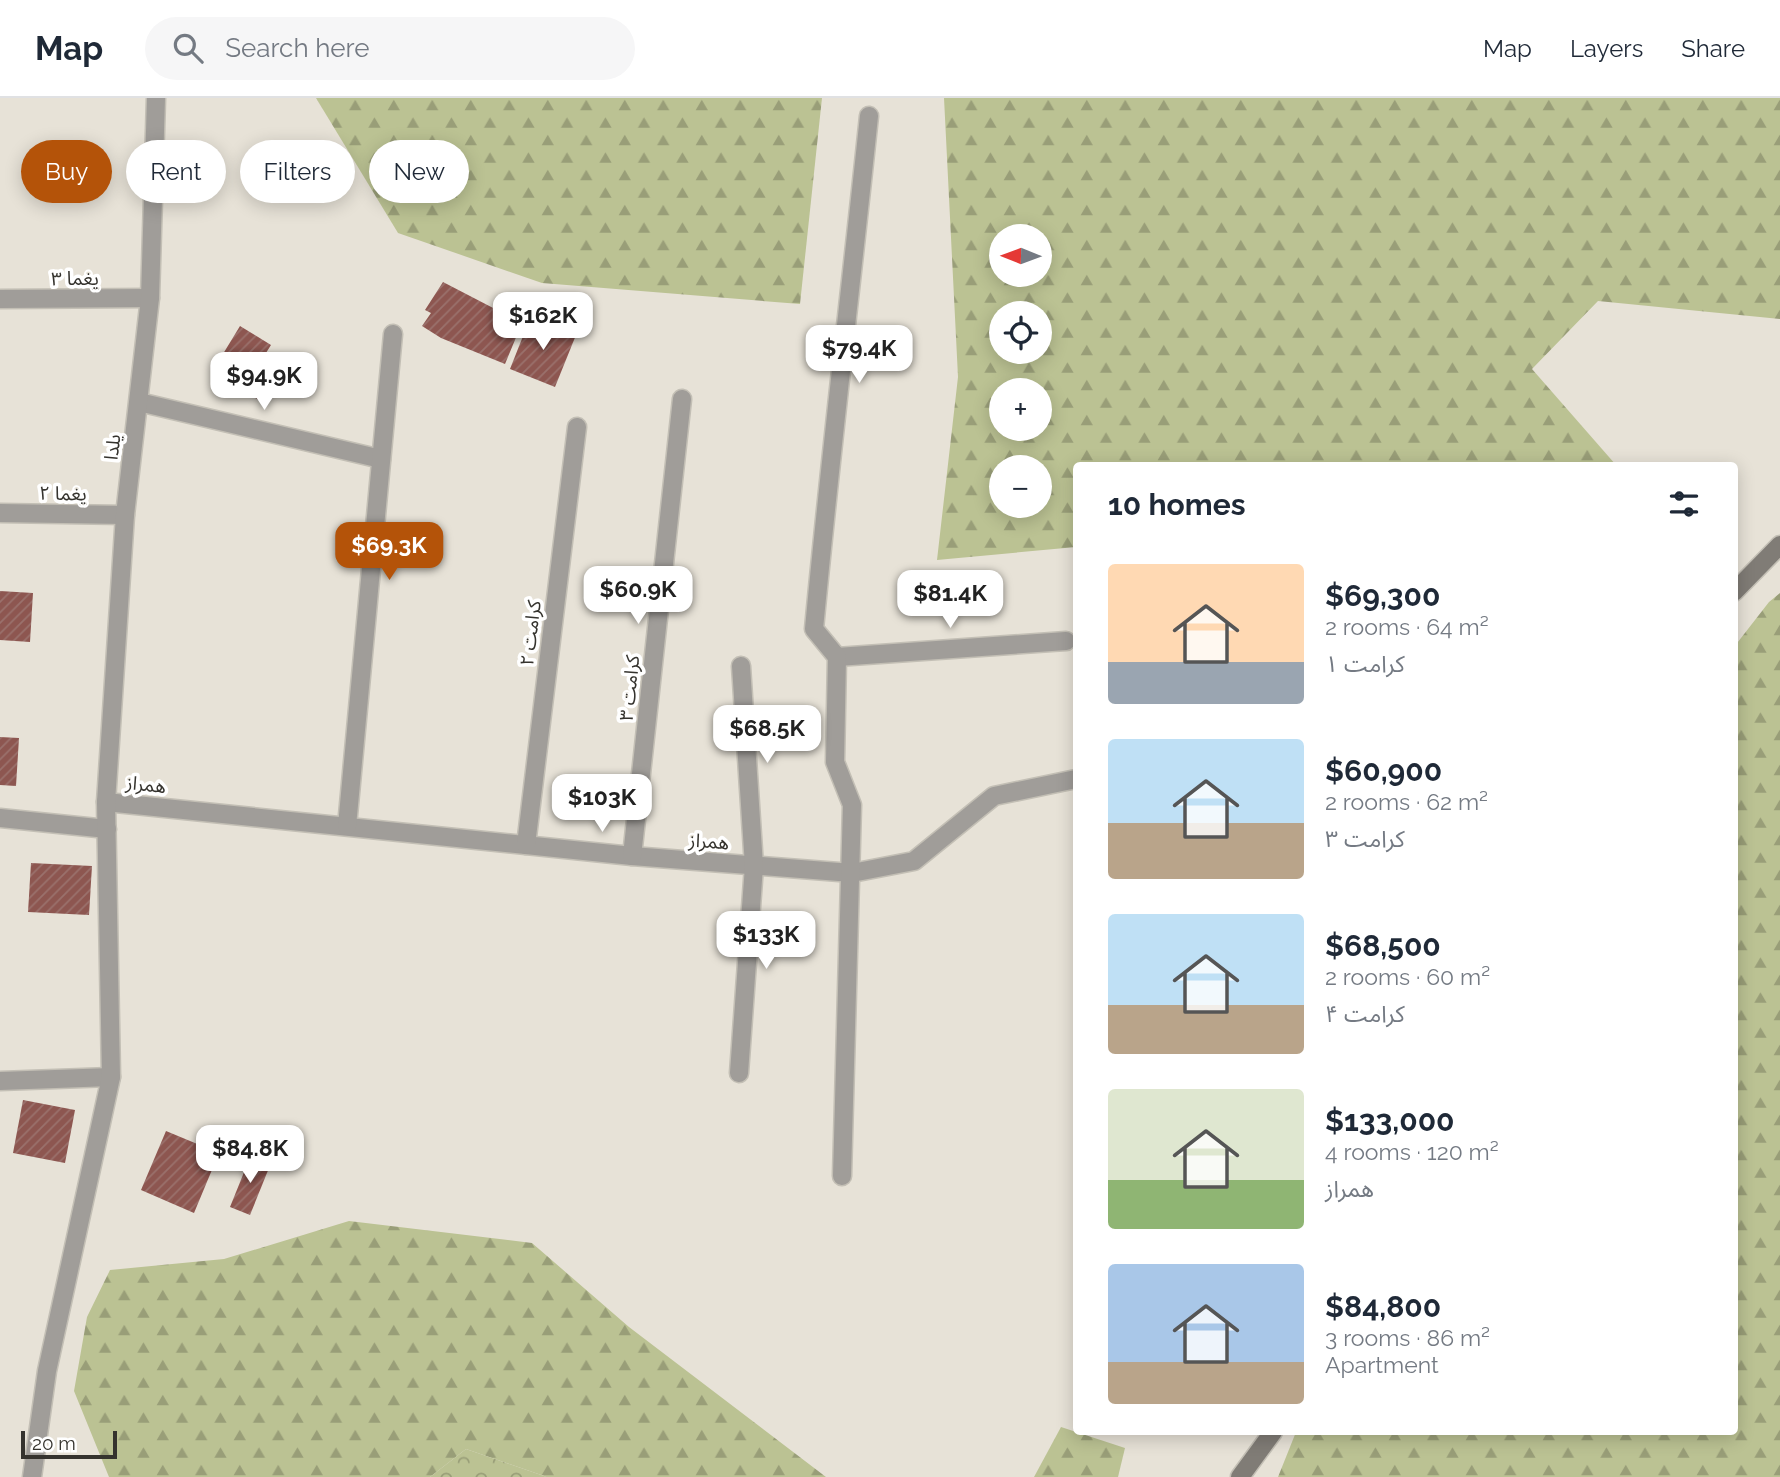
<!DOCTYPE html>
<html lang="en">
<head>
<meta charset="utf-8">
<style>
	:root { --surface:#fff; --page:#f6f6f7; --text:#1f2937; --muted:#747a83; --line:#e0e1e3; --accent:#b45309 }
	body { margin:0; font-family:Raleway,"Noto Sans Arabic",sans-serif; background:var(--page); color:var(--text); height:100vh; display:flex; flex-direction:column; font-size:26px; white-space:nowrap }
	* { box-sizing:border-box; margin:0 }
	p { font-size:23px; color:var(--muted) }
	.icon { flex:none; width:38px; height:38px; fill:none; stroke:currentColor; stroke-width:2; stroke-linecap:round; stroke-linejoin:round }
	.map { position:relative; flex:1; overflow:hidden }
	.details { position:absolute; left:1073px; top:364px; width:665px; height:973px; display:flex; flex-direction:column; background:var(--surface); border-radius:7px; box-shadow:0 4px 18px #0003 }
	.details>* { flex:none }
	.hud { position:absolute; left:21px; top:42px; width:665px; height:63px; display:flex; gap:14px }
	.needle { width:46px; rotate:271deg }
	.fabs { position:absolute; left:989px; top:126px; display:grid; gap:14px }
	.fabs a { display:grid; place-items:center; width:63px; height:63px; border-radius:50%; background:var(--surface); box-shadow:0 4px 18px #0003; font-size:35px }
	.scale { position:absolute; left:21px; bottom:18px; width:96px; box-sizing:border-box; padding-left:7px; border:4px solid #35332e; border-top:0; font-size:19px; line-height:24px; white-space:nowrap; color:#35332e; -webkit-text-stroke:5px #fff; paint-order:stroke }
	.price { position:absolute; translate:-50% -60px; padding:0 16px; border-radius:14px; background:#fff; color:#222; font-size:23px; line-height:46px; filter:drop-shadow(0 2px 4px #0008) }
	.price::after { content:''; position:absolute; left:50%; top:42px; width:21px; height:16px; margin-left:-10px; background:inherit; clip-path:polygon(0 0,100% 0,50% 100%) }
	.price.active { background:var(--accent); color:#fff }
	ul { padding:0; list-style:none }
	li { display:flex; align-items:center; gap:21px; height:175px; padding:0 35px }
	li span { display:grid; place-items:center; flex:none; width:196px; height:140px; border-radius:7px; color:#555 }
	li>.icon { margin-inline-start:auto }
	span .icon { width:84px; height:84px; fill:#fffc; stroke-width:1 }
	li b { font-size:30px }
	h2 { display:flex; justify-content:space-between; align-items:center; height:84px; padding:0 35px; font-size:30px }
	.pill { padding:0 24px; border-radius:32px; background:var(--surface); box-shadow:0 4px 18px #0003; font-size:24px; line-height:63px }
	.pill.active { background:var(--accent); color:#fff }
	header { display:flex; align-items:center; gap:42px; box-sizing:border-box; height:98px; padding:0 35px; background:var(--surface); border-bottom:2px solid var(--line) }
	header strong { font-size:33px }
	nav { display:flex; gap:38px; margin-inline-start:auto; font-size:24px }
	.search { width:490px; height:63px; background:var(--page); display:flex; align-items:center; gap:18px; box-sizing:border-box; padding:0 24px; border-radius:38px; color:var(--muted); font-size:26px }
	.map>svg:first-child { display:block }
	.forest { fill:url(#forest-firs); fill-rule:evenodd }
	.park { fill:url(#park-crowns) }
	.building { fill:url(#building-hatch) }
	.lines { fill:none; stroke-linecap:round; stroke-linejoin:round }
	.street-casing { stroke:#c3bfb5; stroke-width:21 }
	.secondary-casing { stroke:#c3bfb5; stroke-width:21 }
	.street { stroke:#a09d99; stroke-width:18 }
	.secondary { stroke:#807c76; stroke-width:18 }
	.labels { text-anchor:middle; stroke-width:7; stroke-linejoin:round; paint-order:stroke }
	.street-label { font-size:19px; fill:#35332e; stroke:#fff }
</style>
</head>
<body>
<header>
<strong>Map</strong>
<div class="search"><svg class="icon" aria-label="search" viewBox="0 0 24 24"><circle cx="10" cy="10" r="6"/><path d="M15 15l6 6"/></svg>Search here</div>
<nav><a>Map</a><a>Layers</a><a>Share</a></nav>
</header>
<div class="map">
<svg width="1780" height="1379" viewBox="0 0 1780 1379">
	<defs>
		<pattern id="forest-firs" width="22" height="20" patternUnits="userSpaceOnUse" patternTransform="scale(1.75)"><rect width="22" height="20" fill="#bbc293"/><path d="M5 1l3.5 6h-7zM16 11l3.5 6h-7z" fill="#999e78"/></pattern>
		<pattern id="park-crowns" width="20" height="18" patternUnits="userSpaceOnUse" patternTransform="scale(1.75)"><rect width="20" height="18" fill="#bbc293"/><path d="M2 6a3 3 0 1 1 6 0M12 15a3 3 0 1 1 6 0" fill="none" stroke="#999e78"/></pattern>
		<pattern id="building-hatch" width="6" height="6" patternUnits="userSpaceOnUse" patternTransform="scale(1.75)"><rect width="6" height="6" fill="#8d5650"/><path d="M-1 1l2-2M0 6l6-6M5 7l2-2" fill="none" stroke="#9a716c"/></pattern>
	</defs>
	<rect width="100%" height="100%" fill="#e7e2d7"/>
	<g class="forest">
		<polygon points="316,0 822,0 800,206 542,185 398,135"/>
		<path d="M944 0H1780V221L1598 203 1532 271 1616 367 1076 368V449L937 462 958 279ZM1001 138H1040V177H1001ZM1001 215H1040V254H1001ZM1040 292V331H1001V292ZM1001 369H1040V408H1001Z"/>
		<polygon points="1780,495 1780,1379 1278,1379 1296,1334 1734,1334 1734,549 1769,504"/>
		<polygon points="349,1123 532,1145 629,1229 826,1379 547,1379 466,1351 430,1379 109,1379 74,1293 87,1219 110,1172 224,1161"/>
		<polygon points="1061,1329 1125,1350 1118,1379 1034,1379"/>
	</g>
	<polygon class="park" points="466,1351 547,1379 430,1379"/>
	<g class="building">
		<polygon points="443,184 522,225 505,266 441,240 422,228 431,215 425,212"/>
		<polygon points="531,218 576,237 555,289 510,271"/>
		<polygon points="240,228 271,247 259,266 271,273 266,282 278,289 267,307 212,274"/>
		<polygon points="0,493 33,495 30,544 0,542"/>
		<polygon points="0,639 19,640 16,688 0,687"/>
		<polygon points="31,765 92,768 89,817 28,814"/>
		<polygon points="23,1002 75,1012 65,1065 13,1055"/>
		<polygon points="166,1033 219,1055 194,1115 141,1092"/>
		<polygon points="251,1057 271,1065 250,1117 230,1109"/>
	</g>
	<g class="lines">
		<defs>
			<g id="street">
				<polyline points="0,201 150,200"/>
				<polyline points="139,304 381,361"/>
				<polyline points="0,415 125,417"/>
				<polyline points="837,559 1066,543"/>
				<polyline points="106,704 632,758 852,775 914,763 994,698 1076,681"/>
				<polyline points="0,720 107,731"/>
				<polyline points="347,728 393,236"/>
				<polyline points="526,747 577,329"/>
				<polyline points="632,758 682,301"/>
				<polyline points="739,975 754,768 741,568"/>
				<polyline points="0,983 111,979"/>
				<path d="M842 1078 852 707 835 664 837 559 814 531C830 360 851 189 869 18"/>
				<polyline points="32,1379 47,1273 111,979 106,704 125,417 150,200 156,0"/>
			</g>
			<g id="secondary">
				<polyline points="1734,494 1780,447"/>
				<polyline points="1240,1379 1273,1334"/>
			</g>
		</defs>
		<use href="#street" class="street-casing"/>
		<use href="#secondary" class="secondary-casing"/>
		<use href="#street" class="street"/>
		<use href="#secondary" class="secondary"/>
	</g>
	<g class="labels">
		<g class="street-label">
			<text x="75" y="187">یغما ۳</text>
			<text transform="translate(112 349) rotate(-83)" y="7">یلدا</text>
			<text transform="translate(63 395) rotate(1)" y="7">یغما ۲</text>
			<text transform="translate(530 535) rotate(-83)" y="7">کرامت ۲</text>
			<text transform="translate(629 590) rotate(-84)" y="7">کرامت ۳</text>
			<text transform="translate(146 686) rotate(6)" y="7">همراز</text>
			<text transform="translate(709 743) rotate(4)" y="7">همراز</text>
		</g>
	</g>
</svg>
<div class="fabs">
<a><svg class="needle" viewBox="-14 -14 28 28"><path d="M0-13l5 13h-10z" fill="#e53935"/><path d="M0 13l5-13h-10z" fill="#747a83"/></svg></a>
<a><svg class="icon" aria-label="locate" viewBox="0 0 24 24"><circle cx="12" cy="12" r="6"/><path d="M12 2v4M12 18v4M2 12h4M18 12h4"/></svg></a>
<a>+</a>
<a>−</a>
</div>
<div class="scale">20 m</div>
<b class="price" style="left:543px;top:254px">$162K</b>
<b class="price" style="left:859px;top:287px">$79.4K</b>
<b class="price" style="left:264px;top:314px">$94.9K</b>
<b class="price active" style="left:389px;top:484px">$69.3K</b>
<b class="price" style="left:638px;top:528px">$60.9K</b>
<b class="price" style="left:950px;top:532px">$81.4K</b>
<b class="price" style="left:767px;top:667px">$68.5K</b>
<b class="price" style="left:602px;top:736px">$103K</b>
<b class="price" style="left:766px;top:873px">$133K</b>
<b class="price" style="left:250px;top:1087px">$84.8K</b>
<div class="hud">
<a class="pill active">Buy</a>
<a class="pill">Rent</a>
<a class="pill">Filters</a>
<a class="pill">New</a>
</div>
<section class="details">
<h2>10 homes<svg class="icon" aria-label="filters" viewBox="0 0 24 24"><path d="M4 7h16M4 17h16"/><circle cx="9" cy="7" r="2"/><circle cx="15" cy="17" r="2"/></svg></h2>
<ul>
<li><span style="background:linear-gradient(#ffd9b3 70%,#9aa5b1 0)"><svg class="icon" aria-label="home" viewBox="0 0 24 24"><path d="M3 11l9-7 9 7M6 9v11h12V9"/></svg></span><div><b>$69,300</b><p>2 rooms · 64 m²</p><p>کرامت ۱</p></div></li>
<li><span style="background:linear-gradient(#bfe0f5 60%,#b9a48a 0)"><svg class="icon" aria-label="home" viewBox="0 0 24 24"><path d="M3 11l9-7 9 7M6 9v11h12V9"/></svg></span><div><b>$60,900</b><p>2 rooms · 62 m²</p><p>کرامت ۳</p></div></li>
<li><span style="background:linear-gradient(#bfe0f5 65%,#b9a48a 0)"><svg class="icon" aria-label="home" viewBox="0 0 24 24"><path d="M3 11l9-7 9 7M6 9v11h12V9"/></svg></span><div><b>$68,500</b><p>2 rooms · 60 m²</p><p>کرامت ۴</p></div></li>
<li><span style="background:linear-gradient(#dfe7d0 65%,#8fb573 0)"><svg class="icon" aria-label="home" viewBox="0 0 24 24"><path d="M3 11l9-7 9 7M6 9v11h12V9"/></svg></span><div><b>$133,000</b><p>4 rooms · 120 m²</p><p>همراز</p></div></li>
<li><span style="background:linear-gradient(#a9c7e8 70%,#b9a48a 0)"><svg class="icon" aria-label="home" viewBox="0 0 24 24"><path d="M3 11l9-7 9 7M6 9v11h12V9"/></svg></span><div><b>$84,800</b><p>3 rooms · 86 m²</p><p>Apartment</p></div></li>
</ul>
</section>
</div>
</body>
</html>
